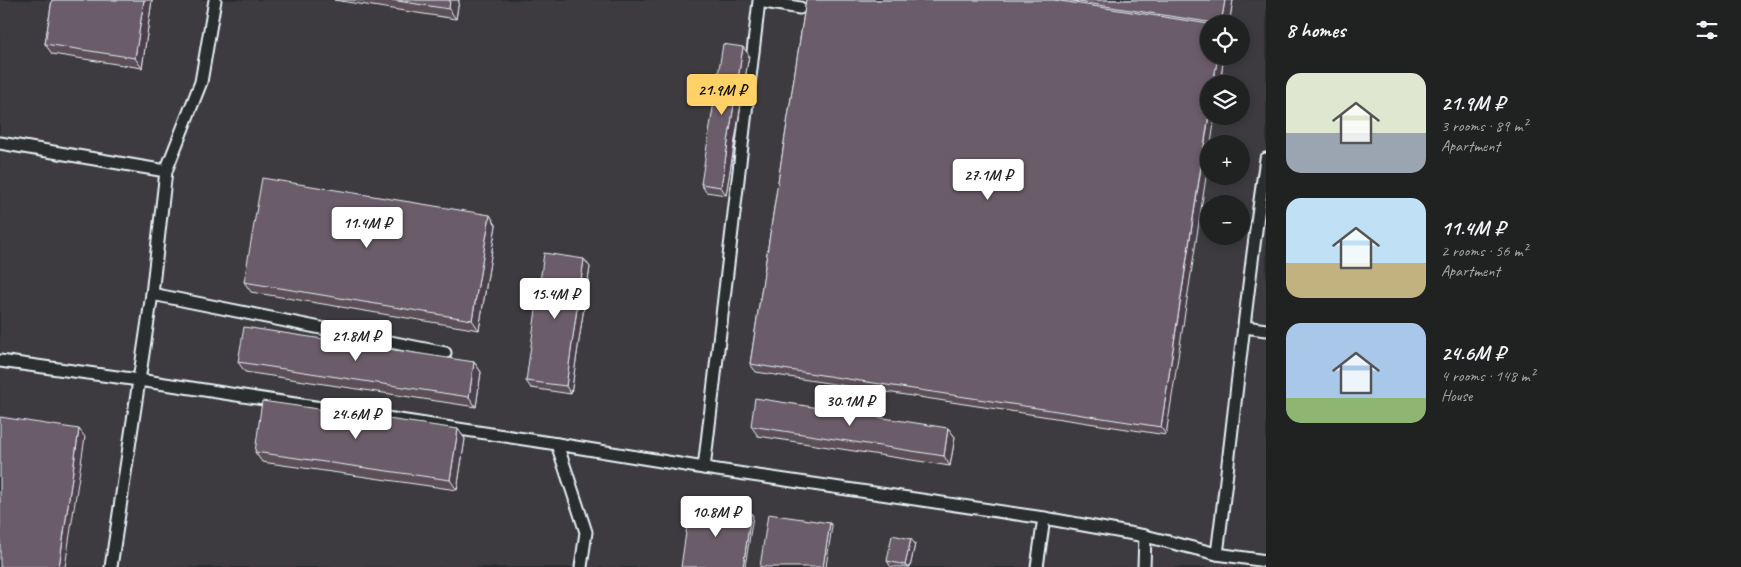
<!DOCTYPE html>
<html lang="en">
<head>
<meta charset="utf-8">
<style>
	:root { --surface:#202222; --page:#282a2a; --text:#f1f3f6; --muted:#a2a4a5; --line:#3d3f40; --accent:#ffd166 }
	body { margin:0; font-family:Caveat,sans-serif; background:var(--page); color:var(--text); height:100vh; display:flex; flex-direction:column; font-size:19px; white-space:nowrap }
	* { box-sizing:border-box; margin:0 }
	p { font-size:16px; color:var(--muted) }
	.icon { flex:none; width:28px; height:28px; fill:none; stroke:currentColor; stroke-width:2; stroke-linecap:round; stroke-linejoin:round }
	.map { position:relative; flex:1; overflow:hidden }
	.details { display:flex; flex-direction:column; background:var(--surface); width:475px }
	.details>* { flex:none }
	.fabs { position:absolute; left:1200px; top:15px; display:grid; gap:10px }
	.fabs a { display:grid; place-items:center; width:50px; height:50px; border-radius:50%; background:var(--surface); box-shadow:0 2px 8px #0003,0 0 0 1px var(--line); font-size:25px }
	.price { position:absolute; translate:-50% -42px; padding:0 11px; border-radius:5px; background:#fff; color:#222; font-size:16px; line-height:32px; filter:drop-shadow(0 1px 2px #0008) }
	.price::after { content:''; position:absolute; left:50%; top:30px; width:15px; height:11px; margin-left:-8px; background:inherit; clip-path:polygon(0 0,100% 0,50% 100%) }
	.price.active { background:var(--accent); color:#111 }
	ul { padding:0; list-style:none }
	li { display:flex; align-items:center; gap:15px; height:125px; padding:0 20px }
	li span { display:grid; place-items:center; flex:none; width:140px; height:100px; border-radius:15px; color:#555 }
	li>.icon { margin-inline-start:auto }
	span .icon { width:60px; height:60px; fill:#fffc; stroke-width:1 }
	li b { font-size:21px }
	h2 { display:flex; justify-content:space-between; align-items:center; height:60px; padding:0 20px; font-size:21px }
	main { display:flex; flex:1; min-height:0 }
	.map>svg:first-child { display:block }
	.built { fill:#3e3b3f; fill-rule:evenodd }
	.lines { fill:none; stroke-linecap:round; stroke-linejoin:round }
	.lane-casing { stroke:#e8f1f8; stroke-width:15 }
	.lane { stroke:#2a2d2e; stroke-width:11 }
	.wall { fill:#5c4f59; stroke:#e8f1f8 }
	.shaded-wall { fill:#4b4049; stroke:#e8f1f8 }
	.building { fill:#6b5c68; stroke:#e8f1f8 }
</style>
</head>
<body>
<main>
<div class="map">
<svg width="1266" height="567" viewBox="0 0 1266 567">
	<rect width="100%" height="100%" fill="#2a2d2e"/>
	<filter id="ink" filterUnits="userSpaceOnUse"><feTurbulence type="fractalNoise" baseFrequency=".02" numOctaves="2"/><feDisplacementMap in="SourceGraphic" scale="10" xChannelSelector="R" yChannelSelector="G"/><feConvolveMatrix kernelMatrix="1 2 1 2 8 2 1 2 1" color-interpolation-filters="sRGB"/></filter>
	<g filter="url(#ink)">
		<path class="built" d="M0 0H1266V567H0ZM1209 24H1241V56H1209ZM1209 84H1241V116H1209ZM1209 144H1241V176H1209ZM1209 204H1241V236H1209Z"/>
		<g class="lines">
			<defs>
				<g id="lane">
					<polyline points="0,143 166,171"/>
					<polyline points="152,294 445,353"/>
					<polyline points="1245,327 1266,330"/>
					<polyline points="0,361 139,380 557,444 586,532 581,567"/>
					<polyline points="557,444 704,468 1044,518 1145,536 1217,554 1266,561"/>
					<polyline points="704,468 759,1 800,8"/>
					<path d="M1217 554C1234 422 1246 290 1266 159"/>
					<polyline points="111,567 152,294 166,171 201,82 215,0"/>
					<polyline points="1037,567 1044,518"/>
					<polyline points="1144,567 1145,536"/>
				</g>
			</defs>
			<use href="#lane" class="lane-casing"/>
			<use href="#lane" class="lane"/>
		</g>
		<g class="wall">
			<polygon points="52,0 152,0 142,68 52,54 45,44"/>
			<polygon points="334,0 459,0 456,19"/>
			<polygon points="806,0 1233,0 1229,24 1209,24 1224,56 1220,84 1209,84 1166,435 756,372 750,364"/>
			<polygon points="749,55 726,195 706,192 701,184"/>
			<polygon points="490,215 496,225 479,330 251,292 244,282"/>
			<polygon points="584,259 590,267 571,394 531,388 526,381"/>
			<polygon points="238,362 474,362 481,372 476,407 245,372"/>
			<polygon points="751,426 948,428 955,437 950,466 758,436"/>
			<polygon points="458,429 465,439 457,490 262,462 255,452"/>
			<polygon points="915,544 910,567 891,567 887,561"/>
		</g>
		<g class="shaded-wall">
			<polygon points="144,0 152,0 142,68 135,58"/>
			<polygon points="450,0 459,0 456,19 449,9"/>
			<polygon points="1225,0 1233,0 1229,24 1221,24"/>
			<polygon points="743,47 749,55 726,195 721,187"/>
			<polygon points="1218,56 1224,56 1220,84 1213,84"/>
			<polygon points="1209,116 1215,116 1211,144 1209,144 1209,158 1166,435 1161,427"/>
			<polygon points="490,215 496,225 479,330 472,320"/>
			<polygon points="584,259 590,267 571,394 566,386"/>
			<polygon points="474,362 481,372 476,407 469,397"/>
			<polygon points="948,428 955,437 950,466 944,456"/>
			<polygon points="79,429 85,437 65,567 59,567"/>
			<polygon points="458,429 465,439 457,490 450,480"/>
			<polygon points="751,513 753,516 745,567 743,567"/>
			<polygon points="830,523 832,526 826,567 823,567"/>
			<polygon points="911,539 915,544 910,567 907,567 905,565"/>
		</g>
		<g class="building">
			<polygon points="52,0 144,0 135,58 45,44"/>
			<polygon points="391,0 450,0 449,9"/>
			<polygon points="806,0 1054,0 1209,24 1209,56 1218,56 1213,84 1209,84 1209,114 1161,427 750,364"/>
			<polygon points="1066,0 1225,0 1221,24"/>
			<polygon points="723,44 743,47 721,187 701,184"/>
			<polygon points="262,178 490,215 472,320 244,282"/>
			<polygon points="544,253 584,259 566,386 526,381"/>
			<polygon points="244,327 474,362 469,397 238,362"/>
			<polygon points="755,398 948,428 944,456 751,426"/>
			<polygon points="262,401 458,429 450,480 255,452"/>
			<polygon points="0,417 79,429 59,567 0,567"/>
			<polygon points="690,505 751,513 743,567 681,567"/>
			<polygon points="768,514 830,523 823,567 760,567"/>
			<polygon points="892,535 911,539 905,565 887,561"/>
		</g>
	</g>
</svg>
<div class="fabs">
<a><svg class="icon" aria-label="locate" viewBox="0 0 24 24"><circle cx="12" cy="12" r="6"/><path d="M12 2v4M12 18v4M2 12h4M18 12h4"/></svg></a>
<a><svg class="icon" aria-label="layers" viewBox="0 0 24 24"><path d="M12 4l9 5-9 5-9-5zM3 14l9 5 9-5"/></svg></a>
<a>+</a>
<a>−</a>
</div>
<b class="price active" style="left:722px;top:116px">21.9M ₽</b>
<b class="price" style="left:988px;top:201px">27.1M ₽</b>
<b class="price" style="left:367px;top:249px">11.4M ₽</b>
<b class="price" style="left:555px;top:320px">15.4M ₽</b>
<b class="price" style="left:356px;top:362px">21.8M ₽</b>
<b class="price" style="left:850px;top:427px">30.1M ₽</b>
<b class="price" style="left:356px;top:440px">24.6M ₽</b>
<b class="price" style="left:716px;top:538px">10.8M ₽</b>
</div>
<section class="details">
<h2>8 homes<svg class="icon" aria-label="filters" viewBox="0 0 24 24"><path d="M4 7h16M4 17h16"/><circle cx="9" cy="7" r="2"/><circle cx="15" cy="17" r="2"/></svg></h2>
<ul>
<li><span style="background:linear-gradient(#dfe7d0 60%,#9aa5b1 0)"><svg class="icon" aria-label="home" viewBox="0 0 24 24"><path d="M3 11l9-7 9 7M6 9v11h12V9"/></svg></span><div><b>21.9M ₽</b><p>3 rooms · 89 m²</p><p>Apartment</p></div></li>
<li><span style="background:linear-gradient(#bfe0f5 65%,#c2b280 0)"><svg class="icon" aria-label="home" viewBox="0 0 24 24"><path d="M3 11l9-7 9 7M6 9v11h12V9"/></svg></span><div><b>11.4M ₽</b><p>2 rooms · 56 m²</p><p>Apartment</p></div></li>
<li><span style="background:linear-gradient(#a9c7e8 75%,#8fb573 0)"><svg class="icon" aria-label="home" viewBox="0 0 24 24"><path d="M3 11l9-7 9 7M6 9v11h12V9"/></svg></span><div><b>24.6M ₽</b><p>4 rooms · 148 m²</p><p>House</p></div></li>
</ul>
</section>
</main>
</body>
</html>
